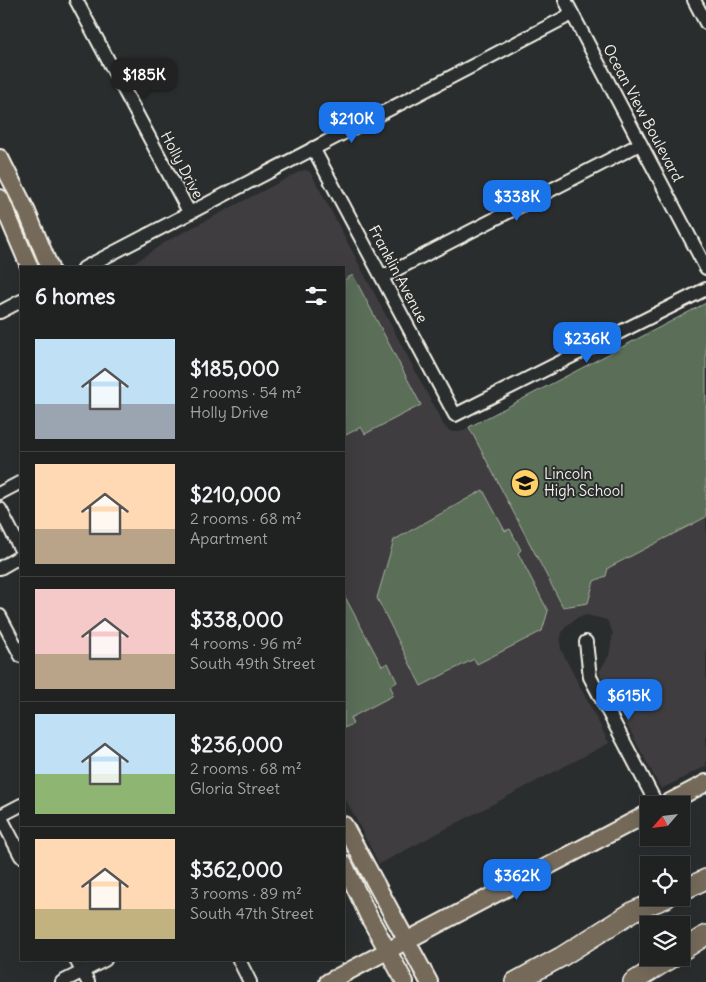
<!DOCTYPE html>
<html lang="en">
<head>
<meta charset="utf-8">
<style>
	:root { --surface:#202222; --page:#282a2a; --text:#f1f3f6; --muted:#a2a4a5; --line:#3d3f40; --accent:#1a73e8 }
	body { margin:0; font-family:Delius,sans-serif; background:var(--page); color:var(--text); height:100vh; display:flex; flex-direction:column; font-size:19px; white-space:nowrap }
	* { box-sizing:border-box; margin:0 }
	p { font-size:16px; color:var(--muted) }
	.icon { flex:none; width:28px; height:28px; fill:none; stroke:currentColor; stroke-width:2; stroke-linecap:round; stroke-linejoin:round }
	.map { position:relative; flex:1; overflow:hidden }
	.drawer { position:absolute; left:20px; top:266px; width:325px; height:695px; display:flex; flex-direction:column; background:var(--surface); border-radius:0px; box-shadow:0 5px 20px #0002,0 0 0 1px var(--line) }
	.drawer>* { flex:none }
	.needle { width:32px; rotate:242deg }
	.controls { position:absolute; left:640px; top:796px; display:grid; gap:10px }
	.controls a { display:grid; place-items:center; width:50px; height:50px; border-radius:0px; background:var(--surface); box-shadow:0 5px 20px #0002,0 0 0 1px var(--line); font-size:25px }
	.price { position:absolute; translate:-50% -42px; padding:0 11px; border-radius:10px; background:var(--accent); color:#fff; font-size:16px; line-height:32px; filter:drop-shadow(0 1px 2px #0008) }
	.price::after { content:''; position:absolute; left:50%; top:30px; width:15px; height:11px; margin-left:-8px; background:inherit; clip-path:polygon(0 0,100% 0,50% 100%) }
	.price.selected { background:#222; color:#fff }
	ul { padding:0; list-style:none }
	li { display:flex; align-items:center; gap:15px; height:125px; padding:0 15px }
	li+li { border-top:1px solid var(--line) }
	li span { display:grid; place-items:center; flex:none; width:140px; height:100px; border-radius:0px; color:#555 }
	li>.icon { margin-inline-start:auto }
	span .icon { width:60px; height:60px; fill:#fffc; stroke-width:1 }
	li b { font-size:21px }
	h2 { display:flex; justify-content:space-between; align-items:center; height:60px; padding:0 15px; font-size:21px }
	.map>svg:first-child { display:block }
	.built { fill:#403d40 }
	.green { fill:#5a6e59; stroke:#a7b0a0 }
	.lines { fill:none; stroke-linecap:round; stroke-linejoin:round }
	.minor-casing { stroke:#f4f1e8; stroke-width:16 }
	.major-casing { stroke:#f4f1e8; stroke-width:20 }
	.highway-casing { stroke:#f4f1e8; stroke-width:22 }
	.minor { stroke:#2a2d2e; stroke-width:12 }
	.major { stroke:#746a5a; stroke-width:16 }
	.highway { stroke:#746a5a; stroke-width:19 }
	.labels { text-anchor:middle; stroke-width:4; stroke-linejoin:round; paint-order:stroke }
	.street-label { font-size:15px; fill:#f4f1e8; stroke:#2a2d2e }
	.poi-label { font-size:15px; fill:#f4f1e8; stroke:#2a2d2e; text-anchor:start }
</style>
</head>
<body>
<div class="map">
<svg width="706" height="982" viewBox="0 0 706 982">
	<rect width="100%" height="100%" fill="#2a2d2e"/>
	<filter id="ink" filterUnits="userSpaceOnUse"><feTurbulence type="fractalNoise" baseFrequency=".02" numOctaves="2"/><feDisplacementMap in="SourceGraphic" scale="10" xChannelSelector="R" yChannelSelector="G"/><feConvolveMatrix kernelMatrix="1 2 1 2 8 2 1 2 1" color-interpolation-filters="sRGB"/></filter>
	<g filter="url(#ink)">
		<polygon class="built" points="305,170 309,171 312,175 444,426 448,430 453,432 460,432 706,303 706,766 661,789 599,672 609,656 613,633 607,620 587,615 578,617 566,626 562,633 560,641 561,650 609,743 379,864 344,796 344,268 127,268 167,241 299,172"/>
		<g class="green">
			<polygon points="353,275 421,405 365,434 361,427 344,436 344,280"/>
			<polygon points="706,303 706,517 608,568 606,576 594,581 588,603 563,607 469,427"/>
			<polygon points="483,490 505,531 510,529 521,550 518,553 548,611 542,631 477,664 474,659 421,686 377,598 394,540"/>
			<polygon points="344,595 382,666 388,663 397,682 390,686 393,692 392,696 350,718 353,724 344,728"/>
		</g>
		<g class="lines">
			<defs>
				<g id="minor">
					<polyline points="76,0 189,212"/>
					<polyline points="565,0 706,268"/>
					<polyline points="694,0 706,23"/>
					<polyline points="313,148 455,415 706,289"/>
					<polyline points="84,268 572,14"/>
					<polyline points="382,277 640,144"/>
					<polyline points="0,312 21,301"/>
					<polyline points="0,493 21,482"/>
					<polyline points="0,509 21,550"/>
					<polyline points="0,568 21,556"/>
					<polyline points="0,616 21,656"/>
					<polyline points="586,642 590,677 657,805"/>
					<polyline points="21,805 0,816 21,856"/>
					<polyline points="76,960 88,982"/>
					<polyline points="239,960 250,982"/>
					<polyline points="62,982 105,960"/>
				</g>
				<g id="major">
					<polyline points="0,158 27,212 50,268"/>
					<polyline points="0,198 30,268"/>
					<polyline points="664,805 706,783"/>
					<polyline points="344,825 429,982"/>
					<polyline points="344,864 369,917 405,982"/>
					<polyline points="328,982 649,813"/>
				</g>
				<g id="highway">
					<polyline points="681,891 706,879"/>
					<polyline points="681,951 706,935"/>
					<polyline points="515,982 561,957 634,911 666,898"/>
					<polyline points="633,982 671,958"/>
				</g>
			</defs>
			<use href="#minor" class="minor-casing"/>
			<use href="#major" class="major-casing"/>
			<use href="#highway" class="highway-casing"/>
			<use href="#minor" class="minor"/>
			<use href="#major" class="major"/>
			<use href="#highway" class="highway"/>
		</g>
	</g>
	<defs>
		<symbol id="school-disc" viewBox="-11 -11 22 22"><circle r="9.5" fill="#ffd166" stroke="#2a2d2e"/><path d="M0-5L7-2L0 1L-7-2ZM-4 1L0 2.5L4 1V4Q0 6-4 4Z" fill="#111"/></symbol>
	</defs>
	<g fill-rule="evenodd">
		<use href="#school-disc" x="509" y="467" width="32" height="32"/>
	</g>
	<g class="labels">
		<g class="street-label">
			<text transform="translate(643 113) rotate(62)" y="5">Ocean View Boulevard</text>
			<text transform="translate(182 165) rotate(62)" y="5">Holly Drive</text>
			<text transform="translate(398 274) rotate(62)" y="5">Franklin Avenue</text>
		</g>
		<g class="poi-label">
			<text x="544" y="479">Lincoln<tspan x="544" dy="17">High School</tspan></text>
		</g>
	</g>
</svg>
<div class="controls">
<a><svg class="needle" viewBox="-14 -14 28 28"><path d="M0-13l5 13h-10z" fill="#e53935"/><path d="M0 13l5-13h-10z" fill="#a2a4a5"/></svg></a>
<a><svg class="icon" aria-label="locate" viewBox="0 0 24 24"><circle cx="12" cy="12" r="6"/><path d="M12 2v4M12 18v4M2 12h4M18 12h4"/></svg></a>
<a><svg class="icon" aria-label="layers" viewBox="0 0 24 24"><path d="M12 4l9 5-9 5-9-5zM3 14l9 5 9-5"/></svg></a>
</div>
<b class="price selected" style="left:144px;top:100px">$185K</b>
<b class="price" style="left:352px;top:144px">$210K</b>
<b class="price" style="left:517px;top:222px">$338K</b>
<b class="price" style="left:587px;top:364px">$236K</b>
<b class="price" style="left:629px;top:721px">$615K</b>
<b class="price" style="left:517px;top:901px">$362K</b>
<section class="drawer">
<h2>6 homes<svg class="icon" aria-label="filters" viewBox="0 0 24 24"><path d="M4 7h16M4 17h16"/><circle cx="9" cy="7" r="2"/><circle cx="15" cy="17" r="2"/></svg></h2>
<ul>
<li><span style="background:linear-gradient(#bfe0f5 65%,#9aa5b1 0)"><svg class="icon" aria-label="home" viewBox="0 0 24 24"><path d="M3 11l9-7 9 7M6 9v11h12V9"/></svg></span><div><b>$185,000</b><p>2 rooms · 54 m²</p><p>Holly Drive</p></div></li>
<li><span style="background:linear-gradient(#ffd9b3 65%,#b9a48a 0)"><svg class="icon" aria-label="home" viewBox="0 0 24 24"><path d="M3 11l9-7 9 7M6 9v11h12V9"/></svg></span><div><b>$210,000</b><p>2 rooms · 68 m²</p><p>Apartment</p></div></li>
<li><span style="background:linear-gradient(#f6c9c9 65%,#b9a48a 0)"><svg class="icon" aria-label="home" viewBox="0 0 24 24"><path d="M3 11l9-7 9 7M6 9v11h12V9"/></svg></span><div><b>$338,000</b><p>4 rooms · 96 m²</p><p>South 49th Street</p></div></li>
<li><span style="background:linear-gradient(#bfe0f5 60%,#8fb573 0)"><svg class="icon" aria-label="home" viewBox="0 0 24 24"><path d="M3 11l9-7 9 7M6 9v11h12V9"/></svg></span><div><b>$236,000</b><p>2 rooms · 68 m²</p><p>Gloria Street</p></div></li>
<li><span style="background:linear-gradient(#ffd9b3 70%,#c2b280 0)"><svg class="icon" aria-label="home" viewBox="0 0 24 24"><path d="M3 11l9-7 9 7M6 9v11h12V9"/></svg></span><div><b>$362,000</b><p>3 rooms · 89 m²</p><p>South 47th Street</p></div></li>
</ul>
</section>
</div>
</body>
</html>
